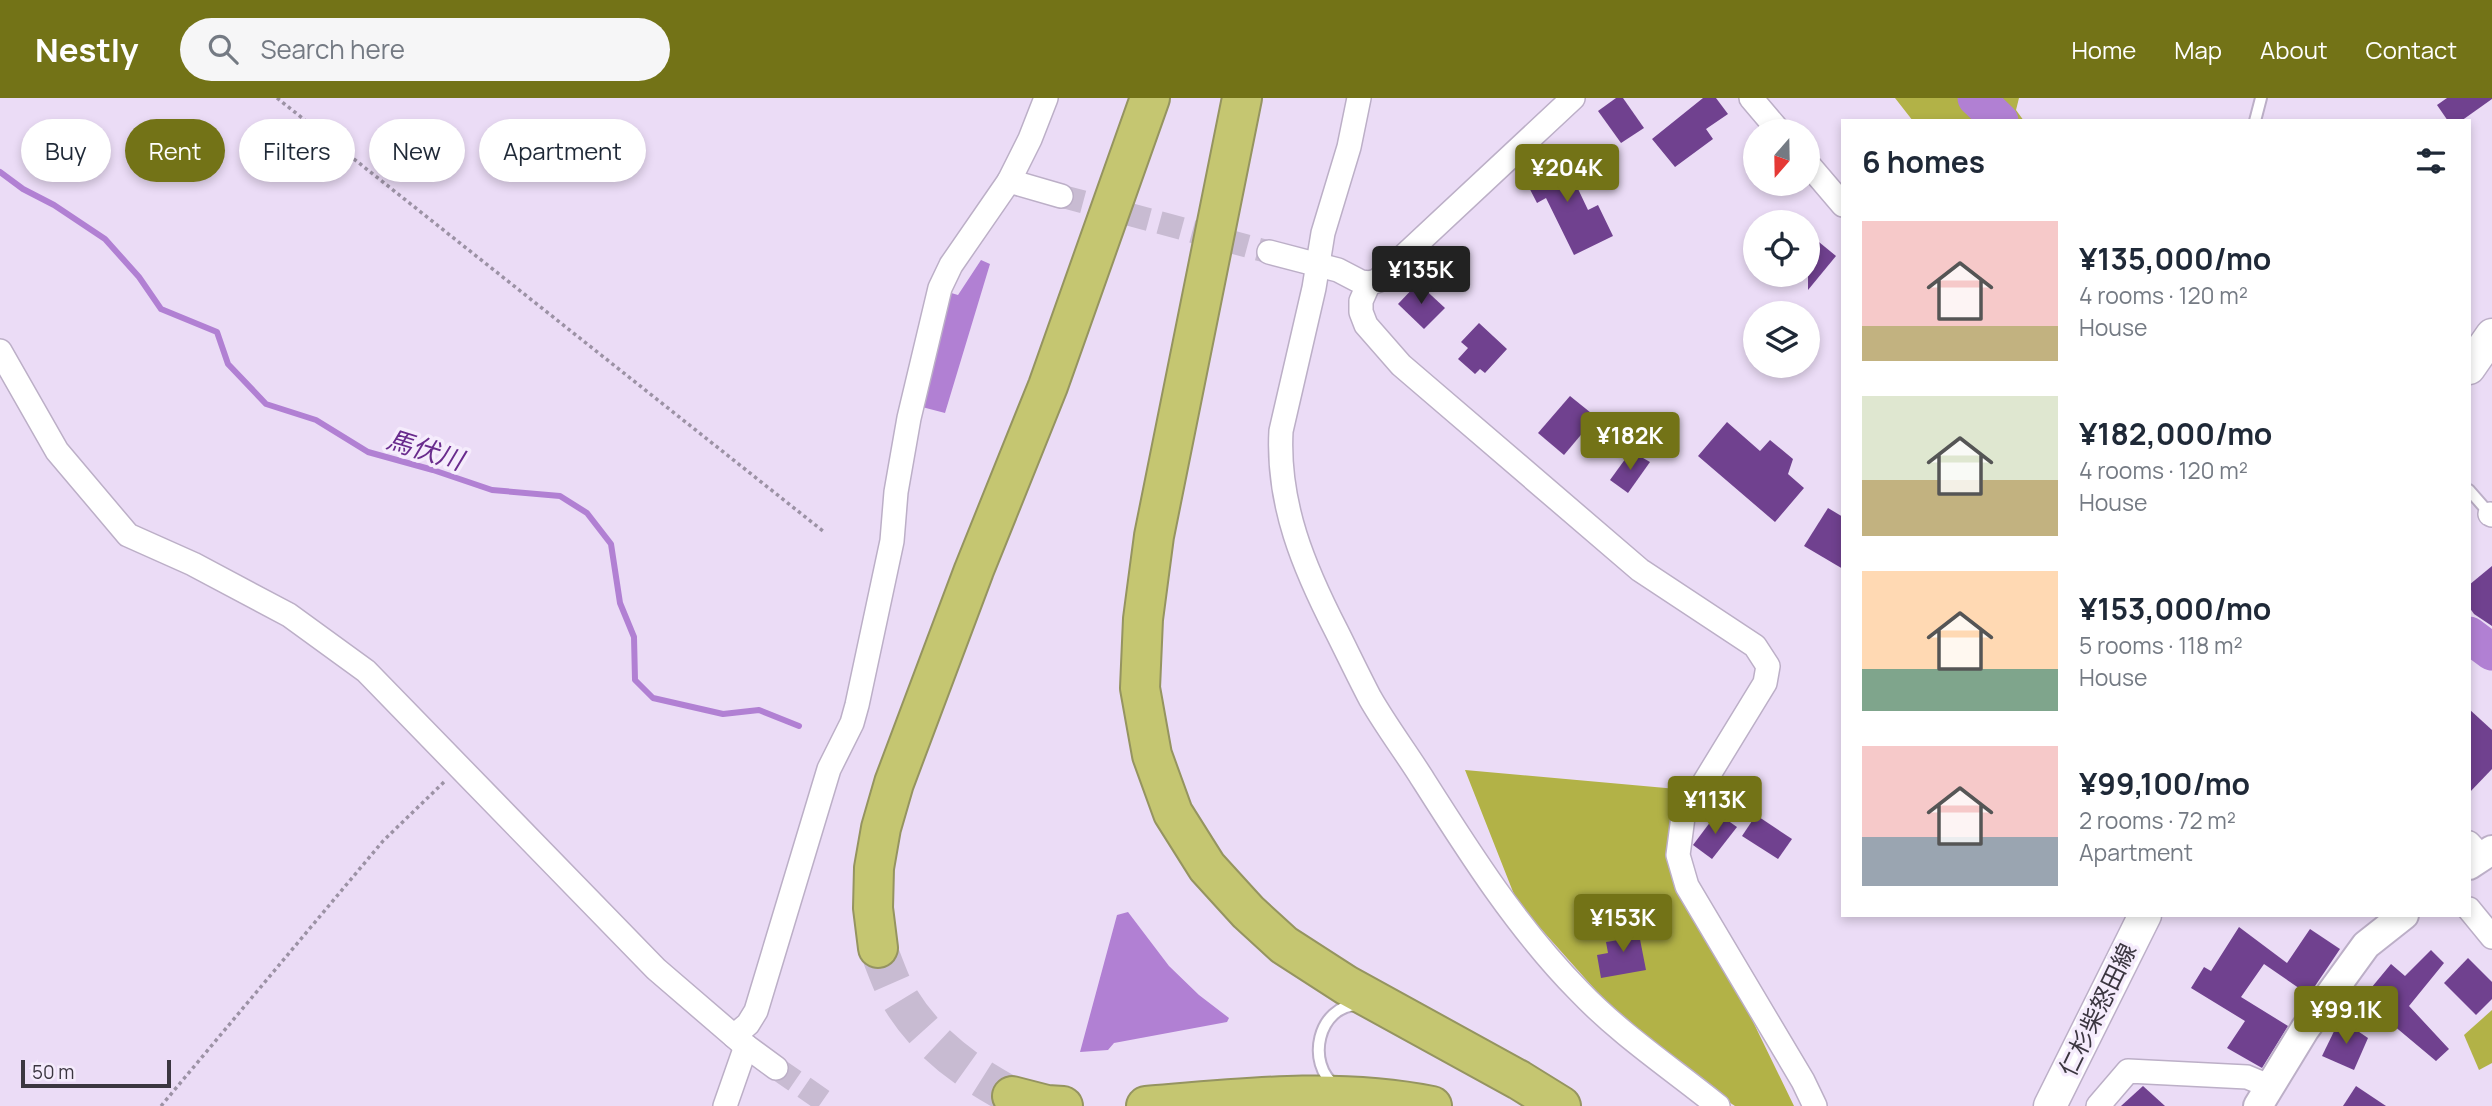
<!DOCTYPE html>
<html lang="en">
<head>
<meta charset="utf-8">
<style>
	:root { --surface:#fff; --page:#f6f6f7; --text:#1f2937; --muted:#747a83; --accent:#737317 }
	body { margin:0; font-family:Manrope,"Noto Sans JP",sans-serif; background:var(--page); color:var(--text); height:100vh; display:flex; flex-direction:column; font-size:26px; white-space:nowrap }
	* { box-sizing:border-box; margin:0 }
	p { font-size:23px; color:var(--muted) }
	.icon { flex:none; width:38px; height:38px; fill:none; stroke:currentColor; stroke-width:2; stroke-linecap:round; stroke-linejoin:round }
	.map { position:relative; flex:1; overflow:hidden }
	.drawer { position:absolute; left:1841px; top:21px; width:630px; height:798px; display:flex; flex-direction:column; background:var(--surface); border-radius:0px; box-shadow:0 4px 10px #0003 }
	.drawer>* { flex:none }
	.guide { position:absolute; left:21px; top:21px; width:665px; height:63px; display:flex; gap:14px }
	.needle { width:46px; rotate:200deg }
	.controls { position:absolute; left:1743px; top:21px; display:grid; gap:14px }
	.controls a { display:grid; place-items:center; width:77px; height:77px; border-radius:50%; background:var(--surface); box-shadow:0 4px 10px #0003; font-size:35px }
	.scale { position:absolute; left:21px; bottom:18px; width:150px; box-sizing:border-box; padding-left:7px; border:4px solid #3b3640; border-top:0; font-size:19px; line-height:24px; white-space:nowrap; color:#3b3640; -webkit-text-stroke:5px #f5ecfc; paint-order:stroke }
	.price { position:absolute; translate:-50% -60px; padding:0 16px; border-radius:7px; background:var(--accent); color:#fff; font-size:23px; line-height:46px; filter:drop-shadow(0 2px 4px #0008) }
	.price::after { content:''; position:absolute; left:50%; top:42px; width:21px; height:16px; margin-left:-10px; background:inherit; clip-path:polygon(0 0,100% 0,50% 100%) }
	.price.active { background:#222; color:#fff }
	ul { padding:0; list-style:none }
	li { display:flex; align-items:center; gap:21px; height:175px; padding:0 21px }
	li span { display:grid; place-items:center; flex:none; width:196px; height:140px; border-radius:0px; color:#555 }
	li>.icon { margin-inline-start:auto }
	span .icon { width:84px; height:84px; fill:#fffc; stroke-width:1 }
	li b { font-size:30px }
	h2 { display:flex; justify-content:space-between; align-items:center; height:84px; padding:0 21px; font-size:30px }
	.pill { padding:0 24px; border-radius:32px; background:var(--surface); box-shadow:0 4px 10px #0003; font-size:24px; line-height:63px }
	.pill.active { background:var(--accent); color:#fff }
	header { display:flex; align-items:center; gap:42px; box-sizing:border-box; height:98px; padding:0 35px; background:var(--accent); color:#fff }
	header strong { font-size:33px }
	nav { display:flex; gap:38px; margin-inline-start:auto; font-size:24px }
	.search { width:490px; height:63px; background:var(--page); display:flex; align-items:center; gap:18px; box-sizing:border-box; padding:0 24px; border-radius:38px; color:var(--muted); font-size:26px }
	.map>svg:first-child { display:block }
	.forest { fill:#b2b247 }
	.water { fill:#b180d3 }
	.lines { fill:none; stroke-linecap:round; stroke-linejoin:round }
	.stream { stroke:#b180d3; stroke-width:6 }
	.river { stroke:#b180d3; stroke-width:37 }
	.building { fill:#70418f }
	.minor-tunnel { stroke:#c8bbd2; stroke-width:23; stroke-dasharray:23 11; stroke-linecap:butt }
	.motorway-tunnel { stroke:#c8bbd2; stroke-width:38; stroke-dasharray:38 19; stroke-linecap:butt }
	.service-casing { stroke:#bcafc7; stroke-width:14 }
	.minor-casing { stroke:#bcafc7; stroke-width:26 }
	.tertiary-casing { stroke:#bcafc7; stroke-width:32 }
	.secondary-casing { stroke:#bcafc7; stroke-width:35 }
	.motorway-casing { stroke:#959460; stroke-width:42 }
	.path { stroke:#9c92a5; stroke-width:3.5; stroke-dasharray:3.5 3.5; stroke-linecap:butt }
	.service { stroke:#fff; stroke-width:10 }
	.minor { stroke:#fff; stroke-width:23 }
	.tertiary { stroke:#fff; stroke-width:28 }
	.secondary { stroke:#fff; stroke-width:32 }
	.motorway { stroke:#c5c671; stroke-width:38 }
	.labels { text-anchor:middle; stroke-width:7; stroke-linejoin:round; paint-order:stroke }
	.street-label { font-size:24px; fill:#3b3640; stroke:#f5ecfc }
	.water-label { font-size:26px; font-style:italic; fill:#692b8d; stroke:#f5ecfc }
</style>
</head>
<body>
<header>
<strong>Nestly</strong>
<div class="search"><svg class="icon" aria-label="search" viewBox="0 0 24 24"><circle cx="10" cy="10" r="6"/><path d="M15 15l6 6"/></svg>Search here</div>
<nav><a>Home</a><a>Map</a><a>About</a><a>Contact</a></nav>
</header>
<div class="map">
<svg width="2492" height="1008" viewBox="0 0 2492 1008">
	<rect width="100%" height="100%" fill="#ebdcf6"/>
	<g class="forest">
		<polygon points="1895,0 2019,0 2016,12 2024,23 1913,23"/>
		<polygon points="1465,672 1677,691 1687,788 1794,1008 1735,1008 1648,951 1517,804"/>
		<polygon points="2492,912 2492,965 2479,972 2464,937"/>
	</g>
	<g class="water">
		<polygon points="981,162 990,166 945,315 922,309 948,194 958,197"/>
		<polygon points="1128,814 1169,868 1199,897 1229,920 1227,924 1114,945 1108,952 1080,954 1117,817"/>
	</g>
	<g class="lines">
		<polyline class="stream" points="0,74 23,91 54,107 105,141 139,179 161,211 217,234 228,266 266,306 316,322 368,354 433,372 492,392 560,398 587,415 611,446 620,505 634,539 635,582 653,600 723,616 759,612 799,628"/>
		<g class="river">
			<polyline points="1976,0 2000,23"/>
			<polyline points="2469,537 2492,554"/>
		</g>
	</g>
	<g class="building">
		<polygon points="1616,0 1623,0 1644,30 1621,45 1598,13"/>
		<polygon points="1703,0 1716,0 1728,16 1706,31 1713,41 1675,69 1652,41"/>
		<polygon points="2447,0 2492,0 2492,1 2461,23 2448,23 2437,7"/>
		<polygon points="1561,55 1588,112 1598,107 1613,138 1574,157 1546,100 1537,105 1521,74"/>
		<polygon points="1808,135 1836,158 1808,192"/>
		<polygon points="1418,185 1445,210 1424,231 1398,206"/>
		<polygon points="1479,225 1507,251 1485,275 1480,271 1475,276 1458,261 1468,250 1461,244"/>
		<polygon points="1570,298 1596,319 1564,357 1538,335"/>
		<polygon points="1727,324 1760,353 1770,342 1793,361 1788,376 1804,390 1775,424 1698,358"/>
		<polygon points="1631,353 1650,364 1628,395 1610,382"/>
		<polygon points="1828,410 1843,419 1843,471 1804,448"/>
		<polygon points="2492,468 2492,528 2474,516 2469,509 2469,487"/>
		<polygon points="2469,611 2492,632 2492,671 2469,695"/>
		<polygon points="1717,715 1737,729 1712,761 1693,747"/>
		<polygon points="1756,717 1792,741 1778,761 1742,738"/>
		<polygon points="1637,826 1646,872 1601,880 1597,857 1608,855 1606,844 1619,842 1616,830"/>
		<polygon points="2239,829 2287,865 2310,831 2340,851 2309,897 2264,866 2241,899 2288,928 2262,970 2227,950 2245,923 2191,890 2204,869 2211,873"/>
		<polygon points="2431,852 2444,865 2409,908 2449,951 2436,963 2362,901 2391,866 2405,878"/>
		<polygon points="2468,860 2492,884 2492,901 2476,917 2444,885"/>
		<polygon points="2340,921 2368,940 2354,972 2322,958"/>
		<polygon points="2143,988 2165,1008 2121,1008"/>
		<polygon points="2356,988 2386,1008 2343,1008"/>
	</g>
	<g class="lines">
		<g class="minor-tunnel">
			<polyline points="1061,98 1269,154"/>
			<polyline points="776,970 831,1008"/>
		</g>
		<path class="motorway-tunnel" d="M878 850C883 863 888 877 894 890 920 940 963 972 1012 998"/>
		<defs>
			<g id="service">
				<polyline points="2255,23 2261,0"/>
				<polyline points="2469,392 2490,416"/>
				<path d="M1336 988C1305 966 1318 907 1358 907"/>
			</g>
			<g id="minor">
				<path d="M1359 0 1349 49 1323 135 1314 190 1281 333C1277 406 1304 470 1337 534 1348 556 1359 579 1370 600 1386 628 1405 653 1422 680 1469 754 1517 830 1579 893 1621 937 1671 970 1718 1008"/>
				<polyline points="1751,0 1779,33"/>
				<polyline points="1808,66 1843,107"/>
				<polyline points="1009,83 1061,98"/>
				<polyline points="1269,154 1338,172 1361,184 1369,185 1377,183 1573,0"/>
				<polyline points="1369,185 1361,203 1361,214 1366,227 1401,267 1640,472 1755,548 1768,568 1765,585 1683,719 1678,757 1687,788 1803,983 1815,1008"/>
				<polyline points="0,253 57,353 128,437 193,466 289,517 366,573 656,871 742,945 776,970"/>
				<polyline points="2490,416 2492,417"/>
				<polyline points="2469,745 2481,758"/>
				<polyline points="2469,811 2492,839"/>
				<polyline points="734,938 748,926 756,913 829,671 852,625 857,607 892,443 896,394 909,320 940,190 951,167 1009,83 1030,41 1046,0"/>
				<polyline points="725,1008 746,948"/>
				<polyline points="2098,1008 2128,973 2247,979 2271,989"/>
			</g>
			<g id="tertiary">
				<polyline points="2469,767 2492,752"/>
				<polyline points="2258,1008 2305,931 2366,847 2404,817"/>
			</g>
			<g id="secondary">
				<polyline points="2469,270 2492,237"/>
				<polyline points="2050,1008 2145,817"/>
			</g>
			<g id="motorway">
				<polyline points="1242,0 1154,438 1143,521 1140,590 1152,657 1173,715 1207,769 1248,814 1284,847 1346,887 1519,982 1561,1008"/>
				<polyline points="878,850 873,810 874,770 881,730 894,685 974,472 1048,288 1150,0"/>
				<polyline points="1012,998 1047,1007 1063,1008"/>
				<path d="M1146 1008C1242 1000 1337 989 1432 1008"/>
			</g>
		</defs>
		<use href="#service" class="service-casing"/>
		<use href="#minor" class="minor-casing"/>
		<use href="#tertiary" class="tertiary-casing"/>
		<use href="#secondary" class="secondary-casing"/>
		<use href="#motorway" class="motorway-casing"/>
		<g class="path">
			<polyline points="277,0 823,433"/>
			<polyline points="161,1008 383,743 444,684"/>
		</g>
		<use href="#service" class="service"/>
		<use href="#minor" class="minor"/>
		<use href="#tertiary" class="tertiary"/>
		<use href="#secondary" class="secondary"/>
		<use href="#motorway" class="motorway"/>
	</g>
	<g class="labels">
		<g class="street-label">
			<text transform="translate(2098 912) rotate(-64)" y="8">仁杉柴怒田線</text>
		</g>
		<g class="water-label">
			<text transform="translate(425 352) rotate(17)" y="9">馬伏川</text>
		</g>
	</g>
</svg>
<div class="controls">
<a><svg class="needle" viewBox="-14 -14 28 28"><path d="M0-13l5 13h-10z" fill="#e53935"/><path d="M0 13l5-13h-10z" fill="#747a83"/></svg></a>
<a><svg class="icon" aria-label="locate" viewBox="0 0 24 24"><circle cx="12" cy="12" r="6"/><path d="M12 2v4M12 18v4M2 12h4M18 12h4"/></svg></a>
<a><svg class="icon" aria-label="layers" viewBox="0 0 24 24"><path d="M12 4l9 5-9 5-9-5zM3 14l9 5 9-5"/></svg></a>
</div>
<div class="scale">50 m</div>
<b class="price" style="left:1567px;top:106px">¥204K</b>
<b class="price active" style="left:1421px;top:208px">¥135K</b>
<b class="price" style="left:1630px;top:374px">¥182K</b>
<b class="price" style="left:1715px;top:738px">¥113K</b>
<b class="price" style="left:1623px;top:856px">¥153K</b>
<b class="price" style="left:2346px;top:948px">¥99.1K</b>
<div class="guide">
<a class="pill">Buy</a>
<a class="pill active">Rent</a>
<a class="pill">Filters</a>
<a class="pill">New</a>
<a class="pill">Apartment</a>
</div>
<section class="drawer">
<h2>6 homes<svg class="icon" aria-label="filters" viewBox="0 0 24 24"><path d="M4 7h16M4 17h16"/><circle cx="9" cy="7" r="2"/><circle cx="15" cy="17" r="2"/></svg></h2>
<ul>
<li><span style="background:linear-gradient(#f6c9c9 75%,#c2b280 0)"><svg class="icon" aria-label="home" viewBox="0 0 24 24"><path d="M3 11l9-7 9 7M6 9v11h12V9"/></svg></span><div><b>¥135,000/mo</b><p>4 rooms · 120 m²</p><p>House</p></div></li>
<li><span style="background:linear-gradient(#dfe7d0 60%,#c2b280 0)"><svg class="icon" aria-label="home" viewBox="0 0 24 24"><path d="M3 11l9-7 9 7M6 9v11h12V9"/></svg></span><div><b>¥182,000/mo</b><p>4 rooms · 120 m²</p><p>House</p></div></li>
<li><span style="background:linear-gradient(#ffd9b3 70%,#7fa58c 0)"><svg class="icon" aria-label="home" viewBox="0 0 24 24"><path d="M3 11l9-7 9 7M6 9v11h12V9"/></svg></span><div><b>¥153,000/mo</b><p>5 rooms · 118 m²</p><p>House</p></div></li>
<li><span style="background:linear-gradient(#f6c9c9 65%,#9aa5b1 0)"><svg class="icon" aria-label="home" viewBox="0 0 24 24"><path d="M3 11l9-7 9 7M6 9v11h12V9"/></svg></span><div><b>¥99,100/mo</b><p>2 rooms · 72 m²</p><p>Apartment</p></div></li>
</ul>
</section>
</div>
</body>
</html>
